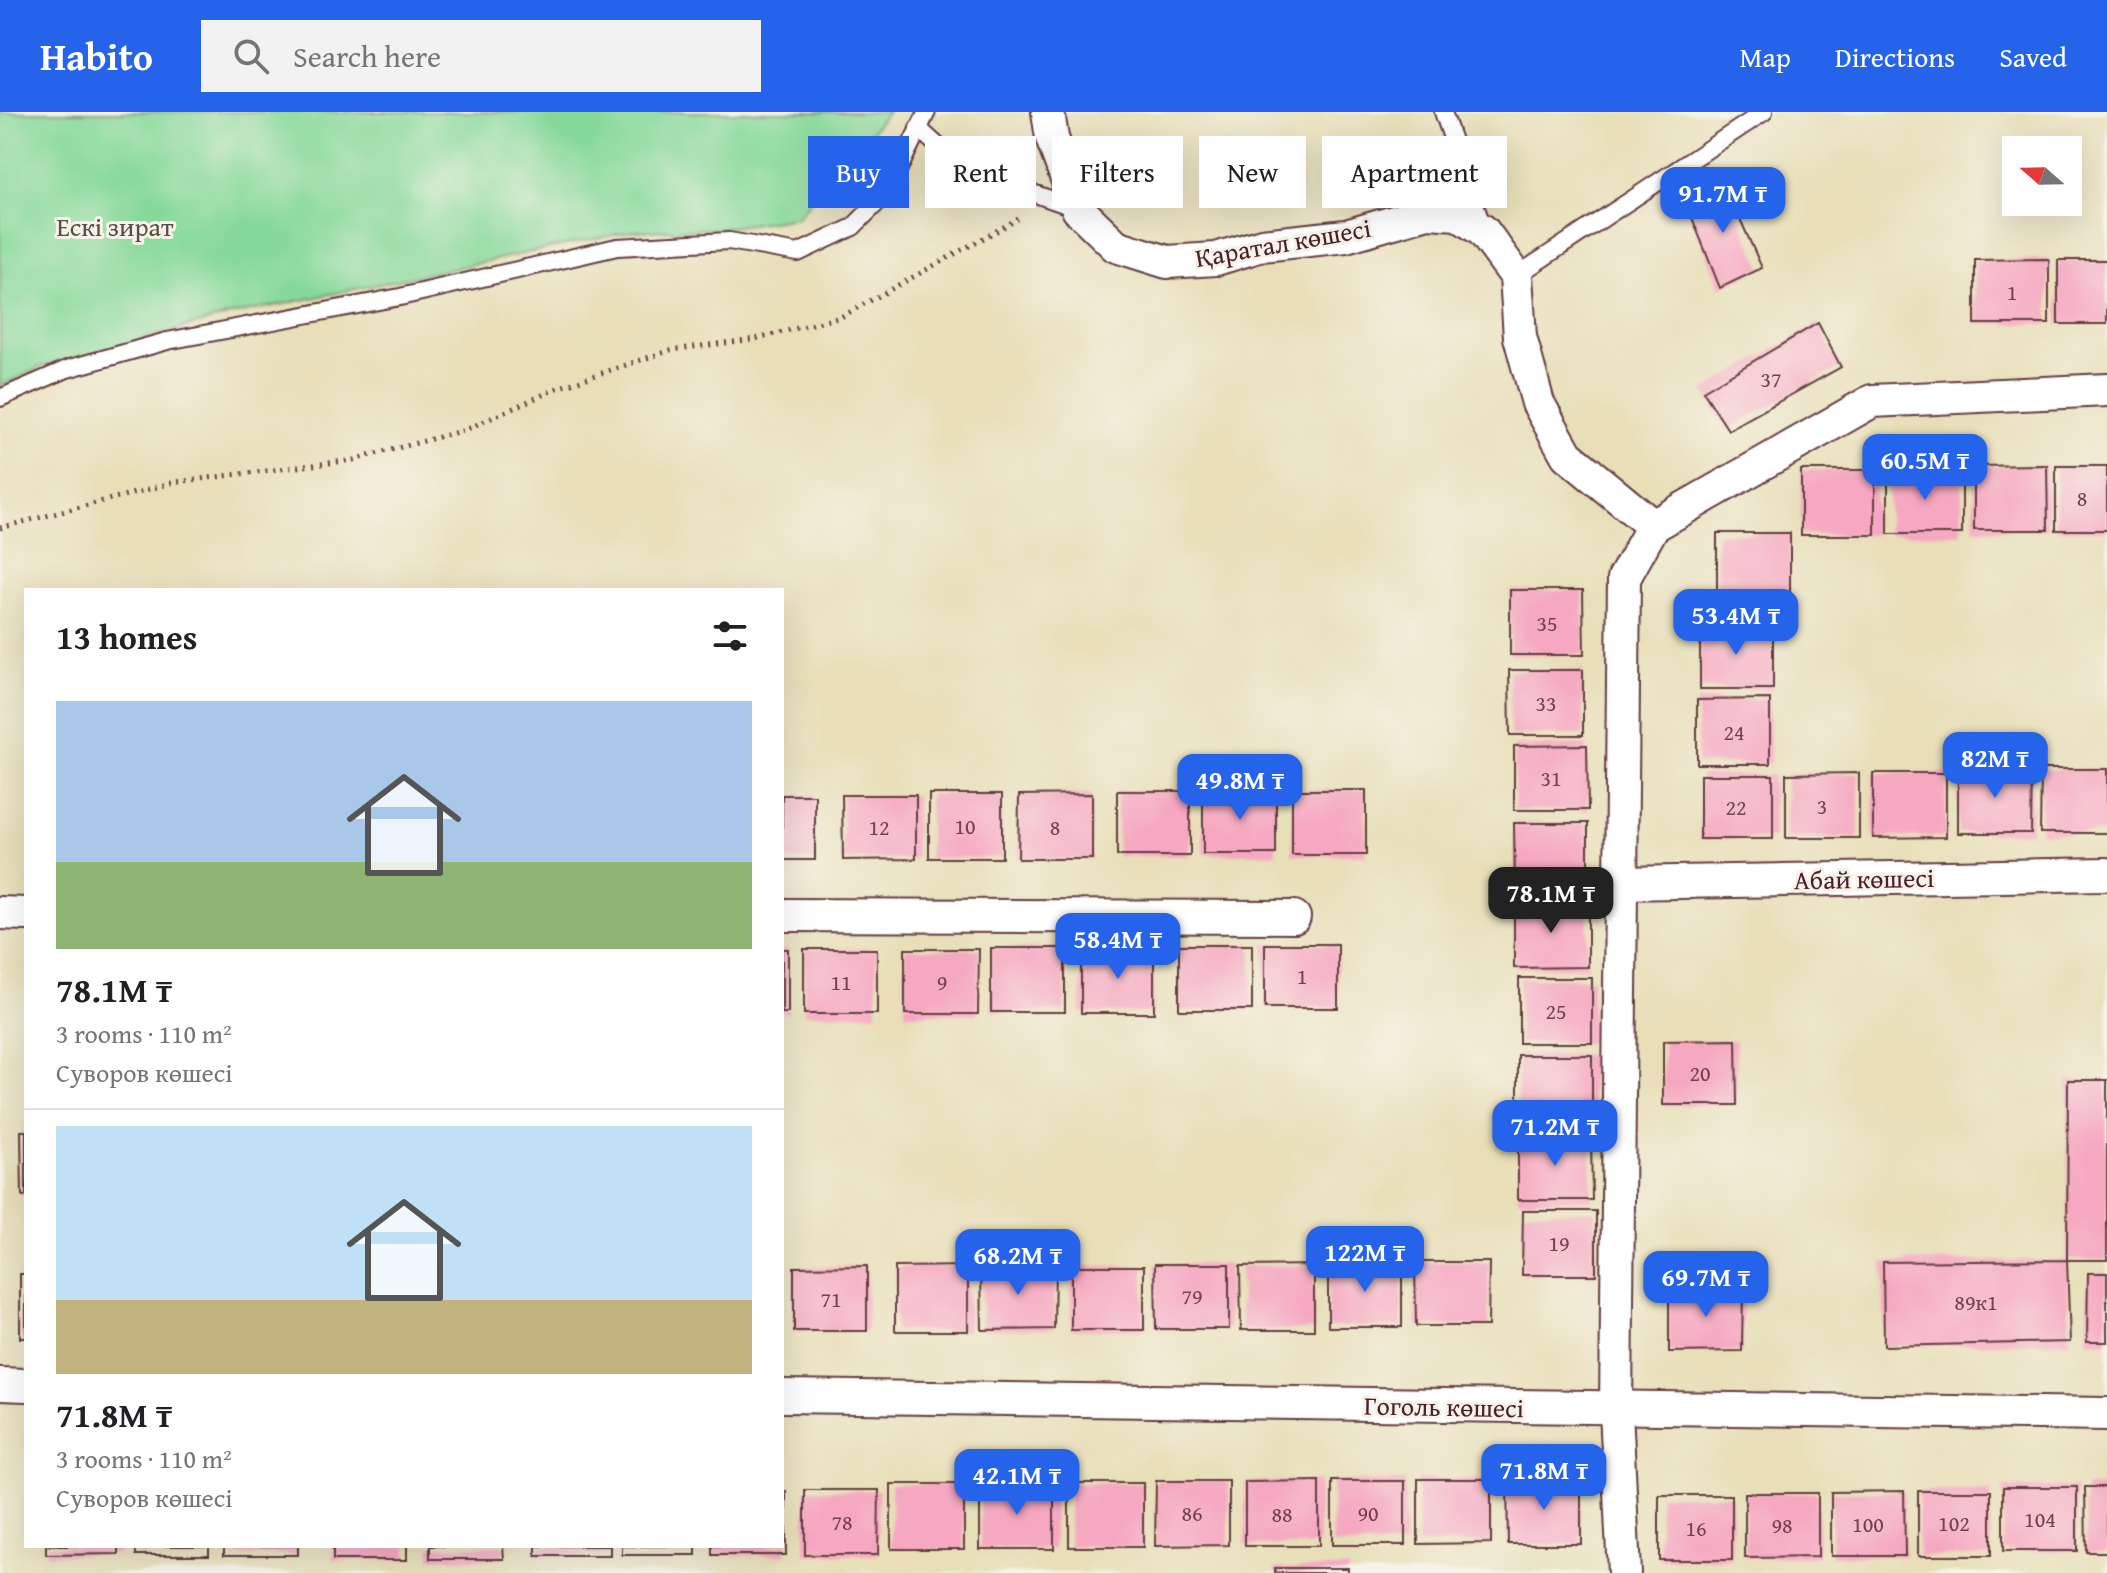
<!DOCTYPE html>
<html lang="en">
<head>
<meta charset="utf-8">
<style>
	:root { --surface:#fff; --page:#f2f2f2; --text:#202124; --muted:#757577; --line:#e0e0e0; --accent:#2563eb }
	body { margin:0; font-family:"Gentium Book Plus",serif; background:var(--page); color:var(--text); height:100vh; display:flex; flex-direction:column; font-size:30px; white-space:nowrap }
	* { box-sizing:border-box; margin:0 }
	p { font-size:26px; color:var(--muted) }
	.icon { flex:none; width:44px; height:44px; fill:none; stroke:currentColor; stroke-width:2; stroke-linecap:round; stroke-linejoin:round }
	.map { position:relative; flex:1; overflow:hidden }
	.panel { position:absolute; left:24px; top:476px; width:760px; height:960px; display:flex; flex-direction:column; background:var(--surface); border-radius:0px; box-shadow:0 8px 32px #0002 }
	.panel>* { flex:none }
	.hud { position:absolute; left:808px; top:24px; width:760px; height:72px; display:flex; gap:16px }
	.needle { width:52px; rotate:290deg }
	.tools { position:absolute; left:2002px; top:24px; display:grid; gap:16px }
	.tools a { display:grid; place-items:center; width:80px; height:80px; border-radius:0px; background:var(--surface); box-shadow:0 8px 32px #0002; font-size:40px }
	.price { position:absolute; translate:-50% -68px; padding:0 18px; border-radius:16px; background:var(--accent); color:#fff; font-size:26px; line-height:52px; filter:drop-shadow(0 2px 4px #0008) }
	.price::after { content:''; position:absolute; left:50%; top:48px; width:24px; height:18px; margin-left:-12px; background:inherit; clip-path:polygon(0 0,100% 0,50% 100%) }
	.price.current { background:#222; color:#fff }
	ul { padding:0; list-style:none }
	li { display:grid; align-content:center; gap:16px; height:424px; padding:0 32px }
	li+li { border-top:2px solid var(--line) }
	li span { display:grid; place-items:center; height:248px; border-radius:0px; color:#555 }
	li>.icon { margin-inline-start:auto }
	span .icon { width:144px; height:144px; fill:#fffc; stroke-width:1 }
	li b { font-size:34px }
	h2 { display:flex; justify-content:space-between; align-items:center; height:96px; padding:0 32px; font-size:34px }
	.tag { padding:0 28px; border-radius:0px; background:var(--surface); box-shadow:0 8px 32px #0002; font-size:28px; line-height:72px }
	.tag.current { background:var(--accent); color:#fff }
	header { display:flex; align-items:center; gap:48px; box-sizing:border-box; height:112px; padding:0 40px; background:var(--accent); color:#fff }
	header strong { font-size:38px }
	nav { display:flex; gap:44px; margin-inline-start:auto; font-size:28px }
	.search { width:560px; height:72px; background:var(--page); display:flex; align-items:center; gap:20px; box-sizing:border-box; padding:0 28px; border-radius:0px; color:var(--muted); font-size:30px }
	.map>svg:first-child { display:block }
	.green { fill:#86d99a; stroke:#687c62; stroke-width:2 }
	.building { fill:#f6a7c1 }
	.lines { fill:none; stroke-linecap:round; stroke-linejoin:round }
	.service-casing { stroke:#623c40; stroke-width:20 }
	.minor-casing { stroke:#623c40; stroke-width:36 }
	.path { stroke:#623c40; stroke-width:5; stroke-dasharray:2 6; stroke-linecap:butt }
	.service { stroke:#fff; stroke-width:16 }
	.minor { stroke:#fff; stroke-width:32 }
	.labels { text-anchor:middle; stroke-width:6; stroke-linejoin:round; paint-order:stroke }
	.number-label { font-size:22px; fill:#754150 }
	.park-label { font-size:26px; fill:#594e47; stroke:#f7f3e8 }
	.street-label { font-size:26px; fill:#4a1f2b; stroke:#f7f3e8 }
</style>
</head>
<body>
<header>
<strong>Habito</strong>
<div class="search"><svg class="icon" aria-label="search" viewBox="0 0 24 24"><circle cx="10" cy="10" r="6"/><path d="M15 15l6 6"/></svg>Search here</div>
<nav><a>Map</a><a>Directions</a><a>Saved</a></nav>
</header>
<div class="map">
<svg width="2107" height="1461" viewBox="0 0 2107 1461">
	<rect width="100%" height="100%" fill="#f7f3e8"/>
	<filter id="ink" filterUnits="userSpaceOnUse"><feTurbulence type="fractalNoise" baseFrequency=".0125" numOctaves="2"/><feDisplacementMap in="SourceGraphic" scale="16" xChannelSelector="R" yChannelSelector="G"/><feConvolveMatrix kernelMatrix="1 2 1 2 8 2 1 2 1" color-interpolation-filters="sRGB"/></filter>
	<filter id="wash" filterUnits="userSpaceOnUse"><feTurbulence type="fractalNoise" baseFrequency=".006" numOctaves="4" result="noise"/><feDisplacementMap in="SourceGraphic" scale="32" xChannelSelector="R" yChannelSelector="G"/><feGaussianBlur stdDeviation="1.8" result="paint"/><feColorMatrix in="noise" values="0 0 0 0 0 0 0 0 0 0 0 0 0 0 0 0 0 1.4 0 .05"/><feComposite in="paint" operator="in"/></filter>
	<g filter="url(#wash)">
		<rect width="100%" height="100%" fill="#e8dfb9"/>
		<polygon class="green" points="0,0 888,0 797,105 717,117 632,119 231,203 41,255 0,274"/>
		<g id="blocks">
			<g class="building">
				<polygon points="1724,71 1762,156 1720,176 1685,88"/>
				<polygon points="2049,147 2049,212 1975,212 1975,148"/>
				<rect x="2058" y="148" width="49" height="64"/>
				<polygon points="1818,211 1841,255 1728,318 1703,279"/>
				<polygon points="2047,353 2048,418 1974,418 1974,354"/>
				<rect x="2056" y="354" width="51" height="64"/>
				<rect x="1801" y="358" width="74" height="65"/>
				<rect x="1888" y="358" width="74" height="64"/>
				<rect x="1717" y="421" width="73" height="65"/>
				<polygon points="1510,478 1583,478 1584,543 1510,543"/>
				<rect x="1700" y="513" width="73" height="64"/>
				<polygon points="1509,558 1583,558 1583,623 1510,623"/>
				<polygon points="1770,587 1770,652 1697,652 1697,588"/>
				<polygon points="1587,633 1588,698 1514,698 1514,634"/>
				<polygon points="1958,656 2032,656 2031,721 1958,721"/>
				<polygon points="2041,657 2107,657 2107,721 2040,721"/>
				<polygon points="1859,661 1859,726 1786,726 1786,662"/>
				<polygon points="1873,661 1946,661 1946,725 1873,726"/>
				<rect x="1700" y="663" width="73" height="64"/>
				<polygon points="1276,677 1276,742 1203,742 1203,678"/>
				<rect x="1292" y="678" width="74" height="65"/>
				<rect x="1117" y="679" width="73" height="65"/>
				<rect x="929" y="682" width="73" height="64"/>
				<polygon points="1092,682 1092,747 1018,747 1019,683"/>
				<rect x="782" y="683" width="33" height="65"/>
				<polygon points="842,683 916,683 916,747 843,748"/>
				<polygon points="1514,711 1588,711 1588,775 1515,776"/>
				<polygon points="1514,791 1588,791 1588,855 1514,856"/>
				<rect x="1265" y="832" width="73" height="64"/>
				<rect x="1179" y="833" width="73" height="65"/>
				<rect x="991" y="836" width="74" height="64"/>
				<polygon points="1154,836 1154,901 1081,901 1081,837"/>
				<rect x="782" y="837" width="6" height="64"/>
				<rect x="804" y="837" width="73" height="65"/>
				<polygon points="905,837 979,837 978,902 905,902"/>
				<rect x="1519" y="866" width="73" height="65"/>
				<polygon points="1736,928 1737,993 1663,993 1663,929"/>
				<rect x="1518" y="943" width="74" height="65"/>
				<polygon points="2068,968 2107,968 2107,1148 2067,1148 2070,1230 1884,1234 1883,1150 2067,1148"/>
				<polygon points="21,1019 26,1019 26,1084 22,1084"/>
				<polygon points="1518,1023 1591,1023 1592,1088 1518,1088"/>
				<polygon points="1523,1099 1596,1099 1596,1163 1522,1163"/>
				<rect x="1328" y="1150" width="74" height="65"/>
				<polygon points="1415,1150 1489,1150 1488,1214 1416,1214"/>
				<polygon points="1155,1152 1229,1152 1229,1217 1156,1217"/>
				<polygon points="981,1153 1055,1153 1054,1217 982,1218"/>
				<polygon points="1314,1153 1314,1218 1241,1218 1240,1154"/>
				<polygon points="867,1154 867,1219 794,1219 794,1155"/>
				<polygon points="968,1154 968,1219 895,1219 895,1155"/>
				<rect x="1071" y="1154" width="73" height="64"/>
				<polygon points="2088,1161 2107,1161 2107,1230 2087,1230"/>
				<rect x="20" y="1162" width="6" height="64"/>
				<polygon points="1669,1175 1743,1175 1742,1239 1669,1240"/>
				<polygon points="1418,1367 1491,1367 1491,1431 1418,1432"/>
				<polygon points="1507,1368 1581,1368 1581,1432 1508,1432"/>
				<polygon points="1156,1369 1229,1369 1229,1433 1155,1434"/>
				<polygon points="1319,1369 1319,1434 1245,1434 1245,1370"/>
				<rect x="1332" y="1369" width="73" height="64"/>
				<rect x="1069" y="1371" width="74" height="64"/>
				<rect x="891" y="1372" width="73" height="65"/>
				<rect x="980" y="1373" width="74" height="64"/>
				<rect x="2003" y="1375" width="74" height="64"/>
				<polygon points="2085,1375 2107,1375 2107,1440 2086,1440"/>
				<polygon points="805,1378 879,1378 878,1443 805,1443"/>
				<polygon points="782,1379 786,1379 786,1443 712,1443 712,1434 782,1434"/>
				<polygon points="1904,1379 1905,1444 1831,1444 1831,1380"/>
				<rect x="1918" y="1379" width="73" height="65"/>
				<polygon points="1745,1381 1818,1381 1818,1445 1745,1446"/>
				<rect x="1659" y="1383" width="73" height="65"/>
				<polygon points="46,1434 119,1434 119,1442 46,1443"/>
				<rect x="136" y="1434" width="73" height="9"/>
				<rect x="224" y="1434" width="74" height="9"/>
				<rect x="333" y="1434" width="74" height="14"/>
				<polygon points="430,1434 503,1434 504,1447 430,1447"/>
				<rect x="536" y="1434" width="74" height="10"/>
				<rect x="622" y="1434" width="74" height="9"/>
				<rect x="1275" y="1456" width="73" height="5"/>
			</g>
		</g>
	</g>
	<g filter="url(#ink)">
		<use href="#blocks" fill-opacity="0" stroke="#623c40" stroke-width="2"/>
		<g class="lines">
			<defs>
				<g id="service">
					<polyline points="1443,0 1482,113"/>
					<polyline points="918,16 951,46 993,67 1078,97"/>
					<polyline points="1516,164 1764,0"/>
					<polyline points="0,286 67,257 167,229 400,185 617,135 729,129 798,141 853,115 887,81 927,0"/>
				</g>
				<g id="minor">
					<polyline points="1048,0 1052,26 1078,97 1116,134 1167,150 1216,147 1262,133 1346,124 1428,100 1458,102 1483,119 1516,164 1520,225 1538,291 1567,343 1653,414"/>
					<polyline points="1621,771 2107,762"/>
					<polyline points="0,801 26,802"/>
					<polyline points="782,803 1294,805"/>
					<polyline points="0,1272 26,1273"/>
					<polyline points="782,1284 2107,1302"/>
					<polyline points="1624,1461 1616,1298 1624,466 1653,414 1872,289 2107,278"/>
				</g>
			</defs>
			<use href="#service" class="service-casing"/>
			<use href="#minor" class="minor-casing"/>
			<polyline class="path" points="0,416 176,370 353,348 465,318 560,275 671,238 755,227 841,205 1018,107"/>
			<use href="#service" class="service"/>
			<use href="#minor" class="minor"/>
		</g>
	</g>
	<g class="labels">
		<g class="number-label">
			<text x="2012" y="188">1</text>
			<text x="1771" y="275">37</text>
			<text x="2082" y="394">8</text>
			<text x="1547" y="519">35</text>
			<text x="1546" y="599">33</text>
			<text x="1734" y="628">24</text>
			<text x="1551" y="674">31</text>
			<text x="1822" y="702">3</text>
			<text x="1736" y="703">22</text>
			<text x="965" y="722">10</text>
			<text x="879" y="723">12</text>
			<text x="1055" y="723">8</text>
			<text x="1302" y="872">1</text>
			<text x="841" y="878">11</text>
			<text x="942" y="878">9</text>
			<text x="1556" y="907">25</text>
			<text x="1700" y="969">20</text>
			<text x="1559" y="1139">19</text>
			<text x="1192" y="1192">79</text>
			<text x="831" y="1195">71</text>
			<text x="1976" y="1198">89к1</text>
			<text x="1192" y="1409">86</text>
			<text x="1368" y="1409">90</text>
			<text x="1282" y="1410">88</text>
			<text x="2040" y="1415">104</text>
			<text x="842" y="1418">78</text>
			<text x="1954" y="1419">102</text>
			<text x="1868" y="1420">100</text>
			<text x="1782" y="1421">98</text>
			<text x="1696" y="1424">16</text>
		</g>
		<g class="park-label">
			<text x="115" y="124">Ескі зират</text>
		</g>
		<g class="street-label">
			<text transform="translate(1283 131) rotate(-10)" y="9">Қаратал көшесі</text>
			<text transform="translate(1864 767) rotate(-1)" y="9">Абай көшесі</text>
			<text transform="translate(1444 1295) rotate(1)" y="9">Гоголь көшесі</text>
		</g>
	</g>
</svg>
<div class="tools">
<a><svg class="needle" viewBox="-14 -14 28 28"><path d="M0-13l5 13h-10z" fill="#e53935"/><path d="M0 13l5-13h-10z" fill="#757577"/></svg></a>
</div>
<b class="price" style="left:1723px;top:123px">91.7M ₸</b>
<b class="price" style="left:1925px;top:390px">60.5M ₸</b>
<b class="price" style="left:1736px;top:545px">53.4M ₸</b>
<b class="price" style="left:1995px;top:688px">82M ₸</b>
<b class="price" style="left:1240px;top:710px">49.8M ₸</b>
<b class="price current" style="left:1551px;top:823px">78.1M ₸</b>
<b class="price" style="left:1118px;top:869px">58.4M ₸</b>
<b class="price" style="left:1555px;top:1056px">71.2M ₸</b>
<b class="price" style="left:1365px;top:1182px">122M ₸</b>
<b class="price" style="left:1018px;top:1185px">68.2M ₸</b>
<b class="price" style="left:1706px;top:1207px">69.7M ₸</b>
<b class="price" style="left:1544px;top:1400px">71.8M ₸</b>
<b class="price" style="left:1017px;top:1405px">42.1M ₸</b>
<div class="hud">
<a class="tag current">Buy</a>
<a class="tag">Rent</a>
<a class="tag">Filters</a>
<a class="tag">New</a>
<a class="tag">Apartment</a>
</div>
<section class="panel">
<h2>13 homes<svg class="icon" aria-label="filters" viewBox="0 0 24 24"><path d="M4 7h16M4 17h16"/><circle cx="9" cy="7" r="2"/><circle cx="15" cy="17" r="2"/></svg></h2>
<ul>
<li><span style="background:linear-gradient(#a9c7e8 65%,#8fb573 0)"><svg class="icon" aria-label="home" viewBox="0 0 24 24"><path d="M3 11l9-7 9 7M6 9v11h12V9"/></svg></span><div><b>78.1M ₸</b><p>3 rooms · 110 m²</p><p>Суворов көшесі</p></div></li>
<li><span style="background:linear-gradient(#bfe0f5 70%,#c2b280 0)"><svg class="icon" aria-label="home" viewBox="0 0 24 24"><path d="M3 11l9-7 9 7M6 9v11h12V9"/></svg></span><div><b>71.8M ₸</b><p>3 rooms · 110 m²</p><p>Суворов көшесі</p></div></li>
</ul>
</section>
</div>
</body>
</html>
